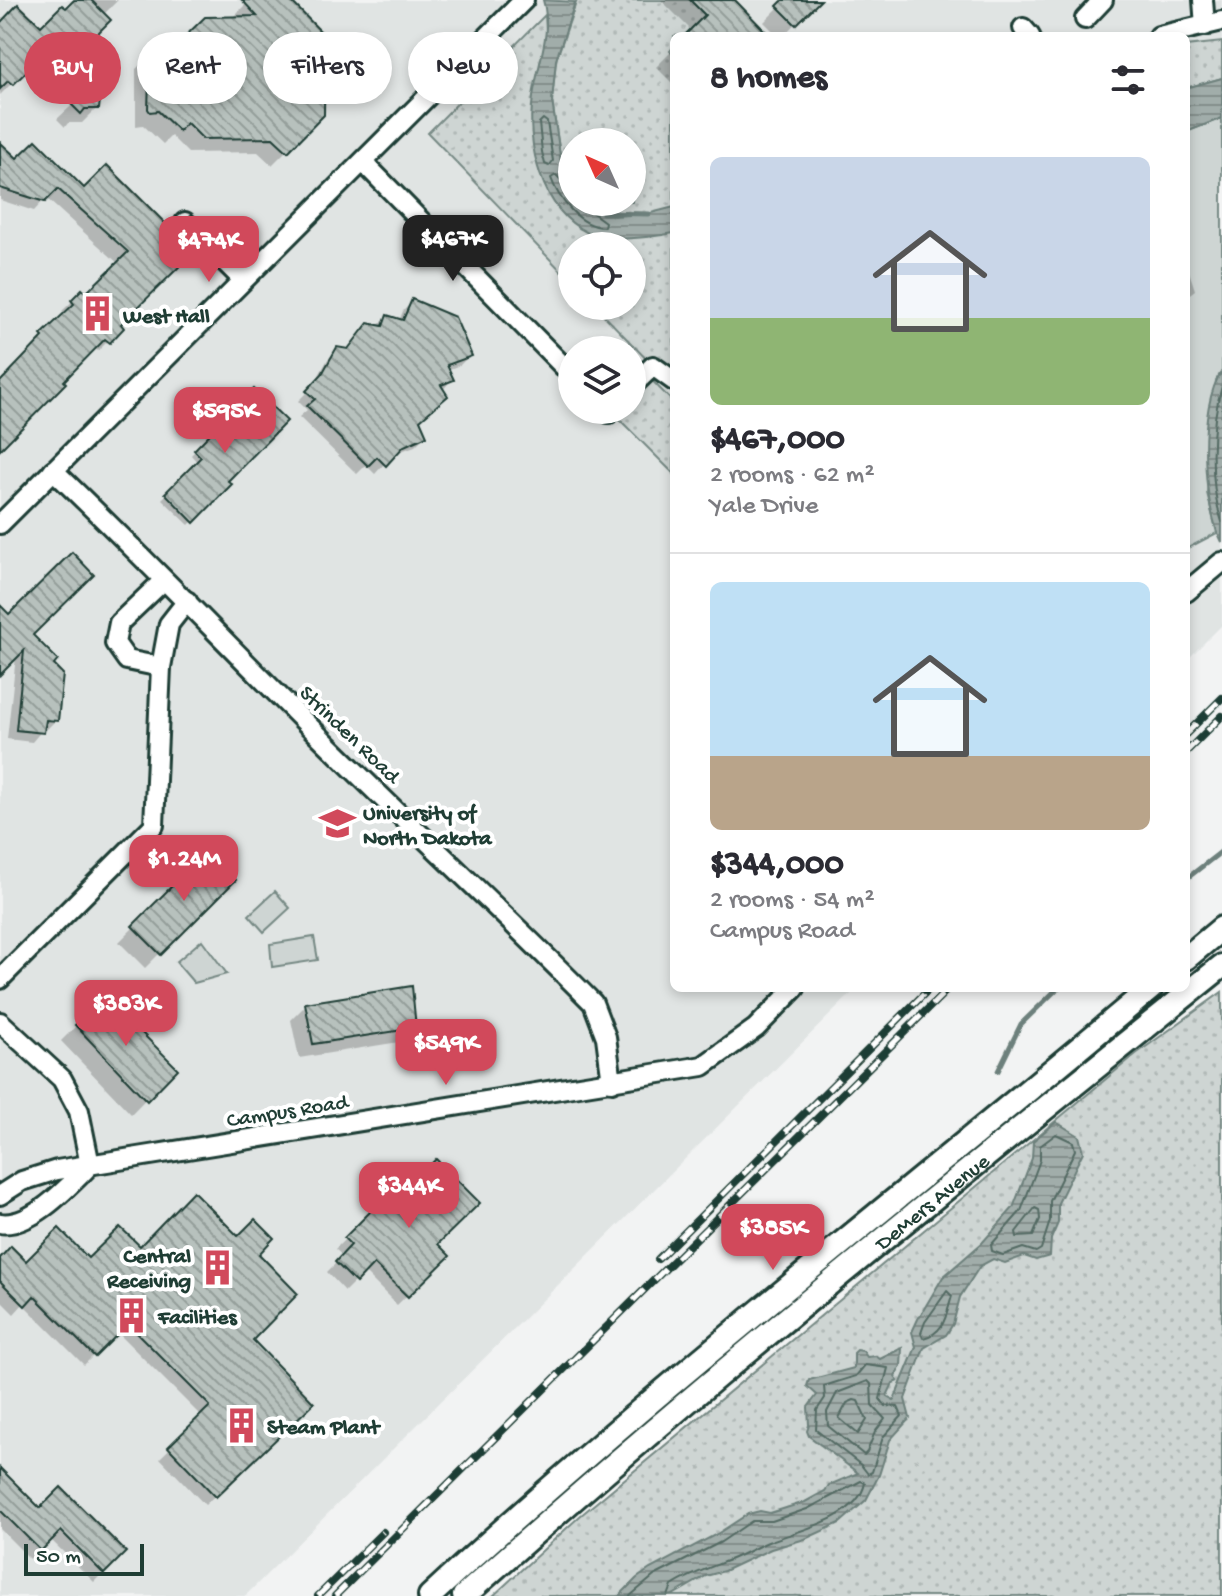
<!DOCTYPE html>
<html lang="en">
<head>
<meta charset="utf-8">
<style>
	:root { --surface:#fff; --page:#f2f2f3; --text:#2b2b33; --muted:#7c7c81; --line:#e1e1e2; --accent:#d1495b }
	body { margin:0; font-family:"Gochi Hand",sans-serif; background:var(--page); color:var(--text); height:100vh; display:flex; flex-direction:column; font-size:30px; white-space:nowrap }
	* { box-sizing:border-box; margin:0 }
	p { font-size:26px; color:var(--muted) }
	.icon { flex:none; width:44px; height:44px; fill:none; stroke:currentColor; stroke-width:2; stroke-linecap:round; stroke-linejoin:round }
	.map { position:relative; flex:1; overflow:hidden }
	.details { position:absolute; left:670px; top:32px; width:520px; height:960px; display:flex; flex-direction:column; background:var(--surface); border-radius:12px; box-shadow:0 4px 12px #0003 }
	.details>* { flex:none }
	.hud { position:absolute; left:24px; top:32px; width:526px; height:72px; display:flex; gap:16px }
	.needle { width:52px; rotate:315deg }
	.controls { position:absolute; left:558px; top:128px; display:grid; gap:16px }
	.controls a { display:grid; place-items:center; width:88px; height:88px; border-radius:50%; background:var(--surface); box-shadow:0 4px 12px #0003; font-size:40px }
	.scale { position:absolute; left:24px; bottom:20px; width:120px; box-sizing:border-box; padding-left:8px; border:4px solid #1f3d34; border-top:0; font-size:22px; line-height:28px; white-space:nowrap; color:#1f3d34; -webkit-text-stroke:6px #fff; paint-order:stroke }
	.price { position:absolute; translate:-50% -68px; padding:0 18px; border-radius:16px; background:var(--accent); color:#fff; font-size:26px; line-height:52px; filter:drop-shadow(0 2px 4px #0008) }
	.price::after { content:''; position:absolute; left:50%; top:48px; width:24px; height:18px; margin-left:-12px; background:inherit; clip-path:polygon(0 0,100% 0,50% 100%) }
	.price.active { background:#222; color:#fff }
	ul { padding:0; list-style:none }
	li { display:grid; align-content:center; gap:16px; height:424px; padding:0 40px }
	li+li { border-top:2px solid var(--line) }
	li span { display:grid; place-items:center; height:248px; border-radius:12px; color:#555 }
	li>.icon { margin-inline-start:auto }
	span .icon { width:144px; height:144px; fill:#fffc; stroke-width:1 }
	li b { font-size:34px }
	h2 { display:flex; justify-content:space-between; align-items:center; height:96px; padding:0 40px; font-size:34px }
	.pill { padding:0 28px; border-radius:36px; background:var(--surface); box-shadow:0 4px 12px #0003; font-size:28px; line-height:72px }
	.pill.active { background:var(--accent); color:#fff }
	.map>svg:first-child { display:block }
	.built { fill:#e0e4e3; fill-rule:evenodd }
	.grass { fill:url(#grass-dots); stroke:#768984; stroke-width:2 }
	.green { fill:#ced5d3; stroke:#768984; stroke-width:2 }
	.water { fill:url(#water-rules); stroke:#6d807b; stroke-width:2 }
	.shadow { fill:#0003 }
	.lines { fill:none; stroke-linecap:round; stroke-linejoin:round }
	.shore { stroke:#536a63; stroke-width:2 }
	.stream { stroke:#6d807b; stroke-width:5 }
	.building { fill:url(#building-back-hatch); stroke:#1f3d34; stroke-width:2 }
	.minor-casing { stroke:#1f3d34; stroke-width:24 }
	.major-casing { stroke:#1f3d34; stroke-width:28 }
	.minor { stroke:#fff; stroke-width:18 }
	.major { stroke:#fff; stroke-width:22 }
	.rail-casing { stroke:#1f3d34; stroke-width:8 }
	.rail { stroke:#fff; stroke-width:5; stroke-dasharray:15; stroke-linecap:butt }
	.labels { text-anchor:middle; stroke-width:8; stroke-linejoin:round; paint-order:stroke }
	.poi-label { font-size:22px; font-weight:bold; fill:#1f3d34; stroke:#fff; text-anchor:start }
	.street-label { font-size:22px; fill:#1f3d34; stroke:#fff }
</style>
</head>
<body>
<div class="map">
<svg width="1222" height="1596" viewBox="0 0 1222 1596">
	<defs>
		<pattern id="grass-dots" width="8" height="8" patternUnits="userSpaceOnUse" patternTransform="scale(2)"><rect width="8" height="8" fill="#ced5d3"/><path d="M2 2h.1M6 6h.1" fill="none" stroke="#b0b8b6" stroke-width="1.8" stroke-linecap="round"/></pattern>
		<pattern id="water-rules" width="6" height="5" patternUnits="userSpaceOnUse" patternTransform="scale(2)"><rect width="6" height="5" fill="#a1adaa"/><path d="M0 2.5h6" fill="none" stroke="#838e8b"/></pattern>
		<pattern id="building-back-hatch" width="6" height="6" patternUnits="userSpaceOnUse" patternTransform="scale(2)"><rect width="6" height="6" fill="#b7c1bd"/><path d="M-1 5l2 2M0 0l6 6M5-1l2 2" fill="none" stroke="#949e9a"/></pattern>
	</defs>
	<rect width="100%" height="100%" fill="#f2f3f3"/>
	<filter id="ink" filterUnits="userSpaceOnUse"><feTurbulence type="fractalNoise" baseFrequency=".0125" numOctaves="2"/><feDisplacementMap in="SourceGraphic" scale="16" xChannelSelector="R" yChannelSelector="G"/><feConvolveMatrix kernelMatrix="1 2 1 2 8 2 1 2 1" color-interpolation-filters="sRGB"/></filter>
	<g filter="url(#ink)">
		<path class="built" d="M0 0H1222V625L1186 661V36H674V988H857L245 1596H0ZM572 142H632V202H572ZM572 246H632V306H572ZM572 350H632V410H572Z"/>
		<g class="grass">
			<polygon points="577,0 690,0 705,15 684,36 674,36 674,46 670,51 674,56 674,210 663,214 612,217 592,202 632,202 632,142 572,142 572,181 562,169 552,101 556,60"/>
			<polygon points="545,15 557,206 674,232 674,379 653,366 595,306 632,306 632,246 572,246 572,282 428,133"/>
			<polygon points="1222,42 1222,78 1186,88 1186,46"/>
			<polygon points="632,360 674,403 674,474 615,415 617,410 632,410"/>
			<polygon points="1222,992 1222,1596 493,1596 580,1516 1136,1054"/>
		</g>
		<g class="green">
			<polygon points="1222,118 1222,371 1216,380 1207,493 1217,533 1186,549 1186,132"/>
			<polygon points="275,891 290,908 264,932 249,915"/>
			<polygon points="314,937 318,960 272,967 270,944"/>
			<polygon points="202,940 227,974 194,983 176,962"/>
		</g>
		<g class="water">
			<path d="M543 0 575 2 556 60 552 101 562 169 572 181V202H592L613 216 647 214 674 207V233C652 237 608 243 588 233 541 210 526 145 533 97 537 65 553 32 543 0Z"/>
			<polygon points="1222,78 1222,118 1186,132 1186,88"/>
			<path d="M1222 371V542C1202 504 1197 406 1222 371Z"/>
			<polygon points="1056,1122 1079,1136 1083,1152 1058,1203 1058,1223 1051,1239 1050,1256 1036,1260 1024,1256 1005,1263 993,1259 980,1266 960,1297 953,1324 946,1335 924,1348 905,1399 910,1418 890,1440 879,1475 866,1500 840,1523 805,1539 771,1549 724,1571 706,1576 671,1596 619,1596 637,1578 650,1569 717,1534 748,1514 760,1511 770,1513 805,1502 825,1491 829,1485 858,1473 809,1436 807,1431 809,1425 808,1407 817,1395 807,1386 809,1380 854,1368 854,1353 857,1350 863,1351 867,1357 876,1356 880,1359 902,1348 901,1366 895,1377 898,1381 893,1383 887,1396 894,1400 916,1347 912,1332 918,1319 943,1277 982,1243 1013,1208 1032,1158 1033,1141"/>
		</g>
		<g class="shadow">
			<polygon points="77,0 118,0 103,15 93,35 97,39 43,92 23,72 0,95 0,25 41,29"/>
			<polygon points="250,0 287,0 322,115 272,165 258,152 188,153 171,136 163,144 143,125 136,126 136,69 151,54 170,54 232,18"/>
			<polygon points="661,0 732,0 768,36 687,36 692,31"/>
			<polygon points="786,0 818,0 783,36 778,36 764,22"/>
			<polygon points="674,49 674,85 656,67"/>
			<polygon points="93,86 97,108 82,123 68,123 65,127 57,119"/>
			<polygon points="0,145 17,161 84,190 180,241 118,324 121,328 98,351 94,348 0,447 0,385 35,348 33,346 66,315 62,311 82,292 86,295 119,264 46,198 34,211 0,200"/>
			<polygon points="1186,262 1195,290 1186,297"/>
			<polygon points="413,301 469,356 460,365 447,370 452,379 418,420 425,436 415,446 393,454 375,474 366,465 357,474 299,417 307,410 298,401 313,386 328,359 338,349 347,351 388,317 399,321 403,311"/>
			<polygon points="254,391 226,481 229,484 189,525 162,499 198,463 191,455"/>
			<polygon points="0,608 31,635 51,664 56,720 46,730 43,729 32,742 7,739 16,656 0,672"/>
			<polygon points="207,854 233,880 145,968 119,942"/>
			<polygon points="104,998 175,1069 131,1114 61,1041"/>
			<polygon points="306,1005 414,1027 399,1042 299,1058 291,1020"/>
			<polygon points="394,1191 447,1256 397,1305 364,1272 345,1291 327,1272 343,1256 335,1249"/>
			<polygon points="140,1248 256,1254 251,1340 311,1402 205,1505 160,1458 202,1417 117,1332 84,1365 23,1304 14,1314 0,1300 0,1260 26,1264 88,1261"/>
			<polygon points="0,1471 40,1511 123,1552 94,1582 50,1539 30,1559 0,1529"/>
		</g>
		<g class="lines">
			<g class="shore">
				<polygon points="543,119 547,122 553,161 549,166 545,164 542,152 539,123"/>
				<path d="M572 185 565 184 556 175 551 178C558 198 580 227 604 227L605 222 590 211 587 202"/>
				<path d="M1222 386C1210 425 1209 483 1222 522"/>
				<polygon points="1056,1134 1073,1142 1075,1150 1050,1201 1050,1221 1041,1249 1036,1252 1023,1248 1003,1255 992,1251 991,1245 1021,1211 1040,1160 1040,1146"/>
				<polygon points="1035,1208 1039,1210 1040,1219 1033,1236 1017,1237 1016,1232"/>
				<path d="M947 1291 952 1296C946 1315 945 1333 923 1338L921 1333 925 1322Z"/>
				<polygon points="865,1365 888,1368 880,1399 886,1406 898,1407 902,1416 883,1437 872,1472 868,1474 861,1465 816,1430 817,1410 825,1398 824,1386 856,1376"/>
				<polygon points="868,1381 871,1384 872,1405 885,1419 875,1432 867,1452 864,1455 828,1426 827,1412 837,1393"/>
				<polygon points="854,1400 858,1401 867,1420 858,1434 839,1418 847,1403"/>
				<path d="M630 1596 654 1576 721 1542 752 1521H772L807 1509 861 1481 865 1483C858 1519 796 1531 768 1542 756 1547 746 1553 734 1558 712 1567 692 1573 672 1586L668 1596"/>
			</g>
			<g class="stream">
				<polyline points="603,213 649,214"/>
				<polyline points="1186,879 1222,851"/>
				<polyline points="998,1071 1021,1024 1058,988"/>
			</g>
		</g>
		<g class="building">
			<polygon points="74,0 91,0 111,20 96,35 100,39 59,79 39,59 13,85 8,81 0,89 0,23 18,4 41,26 62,5 66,8"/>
			<polygon points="242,0 290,0 325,36 324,115 288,152 273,138 203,139 187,123 179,131 158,111 150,112 148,109 150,52 169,52 205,17 257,16"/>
			<polygon points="690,0 735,0 770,36 684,36 705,15"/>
			<polygon points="783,0 821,0 796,25 777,6"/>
			<polygon points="93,83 101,91 99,109 85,109 81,114 70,103"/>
			<polygon points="36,140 84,188 107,165 183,241 175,248 187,259 121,324 124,328 110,343 105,339 64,381 66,383 0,450 0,382 43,337 41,335 74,304 71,300 82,289 86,293 128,252 58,189 45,202 0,188 0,142 17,158"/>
			<polygon points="412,299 455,317 472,356 447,365 454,380 441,385 448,396 420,420 427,436 404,446 386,466 377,457 368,466 307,406 315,399 306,391 322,374 337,347 348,349 368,323 383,326 387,315 403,320"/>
			<polygon points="254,389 287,421 228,481 232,484 194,523 165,493 201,457 194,450"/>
			<polygon points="72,552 94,575 33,635 58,660 54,665 63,674 58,721 46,720 44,733 16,730 24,651 0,675 0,605 9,614"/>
			<polygon points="207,851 236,880 161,955 132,926"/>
			<polygon points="412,986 416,1028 313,1044 305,1003"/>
			<polygon points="104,995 178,1069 147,1101 75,1025"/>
			<polygon points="436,1159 480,1203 438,1244 450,1256 408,1297 374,1264 356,1283 335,1262 351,1245 344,1238 394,1188 401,1195"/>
			<polygon points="193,1191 238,1236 255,1219 274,1238 259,1254 298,1294 253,1340 314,1403 216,1497 168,1447 210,1406 128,1324 95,1357 34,1296 25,1306 0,1281 0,1258 11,1246 26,1261 59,1228 88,1258 120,1227 140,1246"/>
			<polygon points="0,1468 40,1508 61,1487 126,1552 104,1574 61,1531 41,1551 0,1510"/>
		</g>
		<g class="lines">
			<defs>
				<g id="minor">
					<polyline points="1203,0 1205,26"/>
					<polyline points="1085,19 1103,0"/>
					<polyline points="1023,28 1030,36"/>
					<polyline points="1159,36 1222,21"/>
					<polyline points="363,162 572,375"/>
					<polyline points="185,222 243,280"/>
					<polyline points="632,386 653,366 674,381"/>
					<polyline points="606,410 609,413"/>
					<path d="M53 470C138 551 219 636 302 719 398 815 498 907 593 1003L606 1037 612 1082"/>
					<polyline points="0,524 524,0"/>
					<polyline points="1186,592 1222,562"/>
					<polyline points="161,667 127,660 115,643 119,623 163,581"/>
					<polyline points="0,979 154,825 161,667 169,624 187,601"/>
					<polyline points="0,1022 62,1079 79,1111 90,1165"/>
					<polyline points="0,1195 22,1181 57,1170 703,1066 756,1028 795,988"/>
					<path d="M0 1223C31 1228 69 1186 90 1165"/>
				</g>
				<g id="major">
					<polyline points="1186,958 1222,928"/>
					<path d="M430 1596C661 1382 911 1191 1151 988"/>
					<path id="s1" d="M464 1596C709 1376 966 1172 1222 966"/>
				</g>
			</defs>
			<use href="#minor" class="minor-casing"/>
			<use href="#major" class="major-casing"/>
			<use href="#minor" class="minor"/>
			<use href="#major" class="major"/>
			<defs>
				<g id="rail">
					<polyline points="1186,734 1222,698"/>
					<polyline points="1186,752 1222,716"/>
					<polyline points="658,1259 930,988"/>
					<polyline points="318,1596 383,1532"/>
					<polyline points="335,1596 949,988"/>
				</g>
			</defs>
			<use href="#rail" class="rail-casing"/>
			<use href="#rail" class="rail"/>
		</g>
	</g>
	<defs>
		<symbol id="building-bare" viewBox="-9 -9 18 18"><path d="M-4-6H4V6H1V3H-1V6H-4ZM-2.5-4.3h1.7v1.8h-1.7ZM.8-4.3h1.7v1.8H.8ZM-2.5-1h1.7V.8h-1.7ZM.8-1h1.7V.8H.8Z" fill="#d1495b" stroke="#fff" stroke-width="2.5" paint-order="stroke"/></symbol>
		<symbol id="university-bare" viewBox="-9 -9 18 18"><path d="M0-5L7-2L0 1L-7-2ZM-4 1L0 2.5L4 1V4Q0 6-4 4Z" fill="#d1495b" stroke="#fff" stroke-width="2.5" paint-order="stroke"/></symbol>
	</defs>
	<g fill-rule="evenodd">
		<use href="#building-bare" x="72" y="288" width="51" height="51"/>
		<use href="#university-bare" x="312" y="798" width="51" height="51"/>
		<use href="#building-bare" x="192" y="1242" width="51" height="51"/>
		<use href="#building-bare" x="106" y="1290" width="51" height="51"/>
		<use href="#building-bare" x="216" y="1400" width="51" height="51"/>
	</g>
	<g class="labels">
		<g class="poi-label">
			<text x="123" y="322">West Hall</text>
			<text x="363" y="819">University of<tspan x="363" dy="25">North Dakota</tspan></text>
			<text x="191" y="1262" text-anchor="end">Central<tspan x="191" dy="25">Receiving</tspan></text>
			<text x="158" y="1323">Facilities</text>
			<text x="267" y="1433">Steam Plant</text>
		</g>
		<g class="street-label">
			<text transform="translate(351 733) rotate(44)" y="8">Strinden Road</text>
			<text transform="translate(287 1109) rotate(-9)" y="8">Campus Road</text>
			<text dy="8" stroke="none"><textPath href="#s1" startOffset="612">DeMers Avenue</textPath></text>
		</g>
	</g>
</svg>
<div class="controls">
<a><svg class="needle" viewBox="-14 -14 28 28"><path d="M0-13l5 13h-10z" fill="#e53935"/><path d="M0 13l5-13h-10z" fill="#7c7c81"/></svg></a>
<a><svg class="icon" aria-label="locate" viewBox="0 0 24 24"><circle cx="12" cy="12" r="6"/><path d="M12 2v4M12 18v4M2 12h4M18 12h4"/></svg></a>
<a><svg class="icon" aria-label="layers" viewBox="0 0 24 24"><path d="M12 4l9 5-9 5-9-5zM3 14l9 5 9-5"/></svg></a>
</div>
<div class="scale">50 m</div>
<b class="price active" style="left:453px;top:283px">$467K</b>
<b class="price" style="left:209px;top:284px">$474K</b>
<b class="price" style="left:225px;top:455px">$595K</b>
<b class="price" style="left:184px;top:903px">$1.24M</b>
<b class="price" style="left:126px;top:1048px">$383K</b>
<b class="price" style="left:446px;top:1087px">$549K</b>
<b class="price" style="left:409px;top:1230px">$344K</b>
<b class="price" style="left:773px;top:1272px">$385K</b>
<div class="hud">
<a class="pill active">Buy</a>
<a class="pill">Rent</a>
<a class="pill">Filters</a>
<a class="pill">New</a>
</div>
<section class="details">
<h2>8 homes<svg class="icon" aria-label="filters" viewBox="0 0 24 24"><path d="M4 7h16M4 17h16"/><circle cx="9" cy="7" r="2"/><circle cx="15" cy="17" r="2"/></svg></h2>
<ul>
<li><span style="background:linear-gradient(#c9d6e8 65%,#8fb573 0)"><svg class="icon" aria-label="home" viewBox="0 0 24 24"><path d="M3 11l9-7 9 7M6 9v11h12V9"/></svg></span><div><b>$467,000</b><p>2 rooms · 62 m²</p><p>Yale Drive</p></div></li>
<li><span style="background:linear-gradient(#bfe0f5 70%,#b9a48a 0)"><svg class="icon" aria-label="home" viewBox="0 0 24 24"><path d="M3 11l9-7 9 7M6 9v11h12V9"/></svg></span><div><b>$344,000</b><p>2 rooms · 54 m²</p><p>Campus Road</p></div></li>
</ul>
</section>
</div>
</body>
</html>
